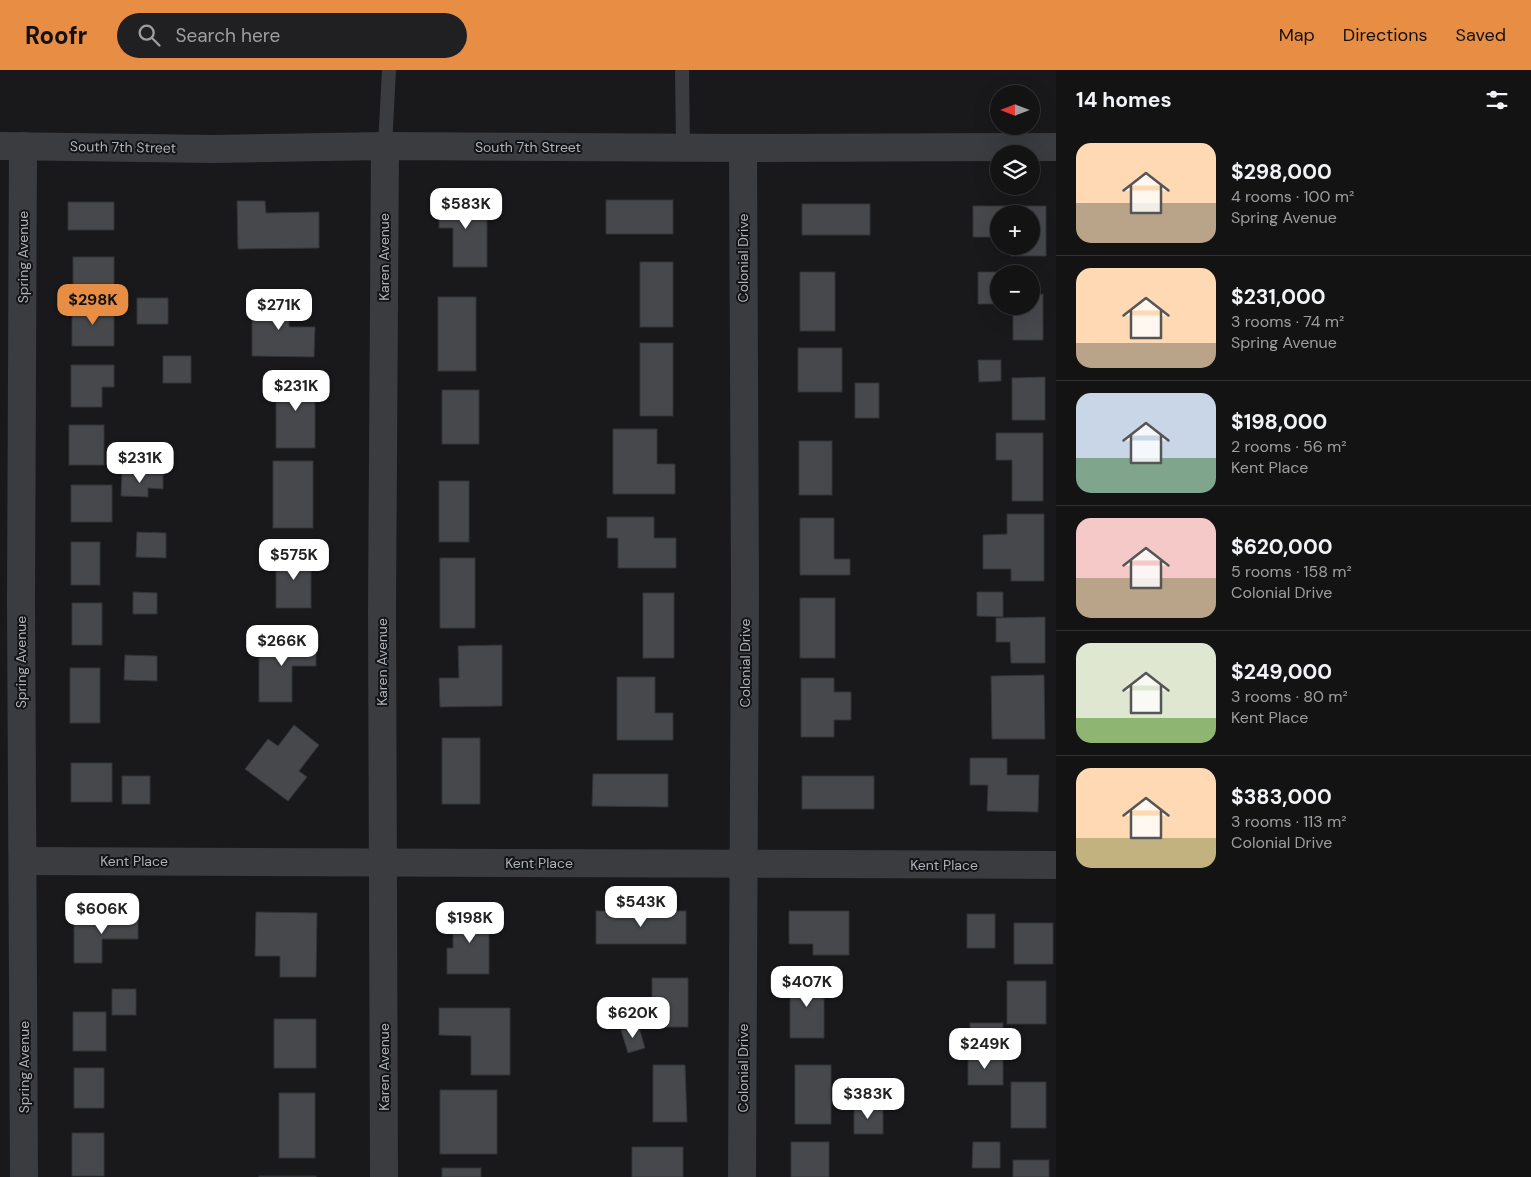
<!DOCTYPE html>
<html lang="en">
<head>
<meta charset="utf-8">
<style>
	:root { --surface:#131314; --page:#202022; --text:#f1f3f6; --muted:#9d9ea0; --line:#323234; --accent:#e88d44 }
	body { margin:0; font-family:"DM Sans",sans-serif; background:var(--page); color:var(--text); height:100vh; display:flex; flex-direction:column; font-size:19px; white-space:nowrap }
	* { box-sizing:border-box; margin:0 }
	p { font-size:16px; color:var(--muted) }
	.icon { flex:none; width:28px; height:28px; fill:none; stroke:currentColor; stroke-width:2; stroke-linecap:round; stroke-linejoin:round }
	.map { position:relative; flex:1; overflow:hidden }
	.side { display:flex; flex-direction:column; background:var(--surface); width:475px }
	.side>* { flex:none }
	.needle { width:32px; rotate:270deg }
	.tools { position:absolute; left:990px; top:15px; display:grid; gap:10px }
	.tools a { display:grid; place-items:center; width:50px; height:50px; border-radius:50%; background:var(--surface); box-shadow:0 5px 20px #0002,0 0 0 1px var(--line); font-size:25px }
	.price { position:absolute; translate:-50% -42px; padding:0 11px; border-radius:10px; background:#fff; color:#222; font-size:16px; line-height:32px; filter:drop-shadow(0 1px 2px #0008) }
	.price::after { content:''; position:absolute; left:50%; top:30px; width:15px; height:11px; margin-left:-8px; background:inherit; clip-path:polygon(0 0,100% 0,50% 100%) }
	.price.selected { background:var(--accent); color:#111 }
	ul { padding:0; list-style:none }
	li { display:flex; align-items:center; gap:15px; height:125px; padding:0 20px }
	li+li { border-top:1px solid var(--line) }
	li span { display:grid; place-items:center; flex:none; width:140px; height:100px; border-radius:15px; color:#555 }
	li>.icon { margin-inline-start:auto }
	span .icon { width:60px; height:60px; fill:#fffc; stroke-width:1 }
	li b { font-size:21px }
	h2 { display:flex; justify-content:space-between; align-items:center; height:60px; padding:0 20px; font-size:21px }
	header { display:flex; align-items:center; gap:30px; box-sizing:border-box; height:70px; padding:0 25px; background:var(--accent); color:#111 }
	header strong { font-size:24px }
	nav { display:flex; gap:28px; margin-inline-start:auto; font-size:18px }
	.search { width:350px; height:45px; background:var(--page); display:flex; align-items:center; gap:12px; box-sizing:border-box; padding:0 18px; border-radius:28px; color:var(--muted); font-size:19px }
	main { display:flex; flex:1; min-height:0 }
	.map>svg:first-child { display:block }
	.building { fill:#46484b; stroke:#333437 }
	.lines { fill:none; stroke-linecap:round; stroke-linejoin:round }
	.lane { stroke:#3a3c40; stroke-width:14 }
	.street { stroke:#3a3c40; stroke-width:28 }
	.labels { text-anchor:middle; stroke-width:4; stroke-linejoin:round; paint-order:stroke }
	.street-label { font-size:14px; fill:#acb3ba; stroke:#141416 }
</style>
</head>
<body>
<header>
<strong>Roofr</strong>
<div class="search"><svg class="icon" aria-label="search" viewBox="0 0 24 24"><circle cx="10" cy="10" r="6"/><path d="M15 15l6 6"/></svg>Search here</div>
<nav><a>Map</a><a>Directions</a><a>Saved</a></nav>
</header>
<main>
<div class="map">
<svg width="1056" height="1107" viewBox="0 0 1056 1107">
	<rect width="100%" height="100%" fill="#19191b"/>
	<g class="building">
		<polygon points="439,129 487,129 487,197 453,197 453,158 439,158"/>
		<rect x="606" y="130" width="67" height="34"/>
		<polygon points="237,131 265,131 266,143 319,142 319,178 238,179"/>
		<rect x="68" y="132" width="46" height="28"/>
		<rect x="802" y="134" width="68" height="31"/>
		<polygon points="973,136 1046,136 1046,186 1011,186 1011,176 1031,176 1031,144 999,144 999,167 973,167"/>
		<rect x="73" y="187" width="41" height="30"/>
		<rect x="640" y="192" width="33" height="65"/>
		<rect x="800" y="202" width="35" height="59"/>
		<polygon points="978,202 1002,202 1002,204 999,204 999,234 978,234"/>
		<polygon points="1031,224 1043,224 1043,270 1013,270 1013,236 1031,236"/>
		<rect x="438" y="227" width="38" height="74"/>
		<rect x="137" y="228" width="31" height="26"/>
		<polygon points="252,229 289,229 289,257 315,257 314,287 252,286"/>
		<rect x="72" y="236" width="42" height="40"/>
		<rect x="640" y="273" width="33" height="73"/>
		<rect x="798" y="278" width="44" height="44"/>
		<rect x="163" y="286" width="28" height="27"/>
		<polygon points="978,290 1001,290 1001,311 979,312"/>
		<polygon points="71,295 114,295 114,317 102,317 102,337 71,337"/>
		<rect x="276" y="307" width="39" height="71"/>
		<polygon points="1045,307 1045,350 1012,350 1012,308"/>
		<rect x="855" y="313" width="24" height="35"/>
		<rect x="442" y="320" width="37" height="54"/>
		<rect x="69" y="355" width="35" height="40"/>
		<polygon points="613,359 657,359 657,394 675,394 675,424 613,424"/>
		<polygon points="996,363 1043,363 1043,431 1012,431 1012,390 996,390"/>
		<rect x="799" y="371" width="33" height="54"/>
		<rect x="273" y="391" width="40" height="67"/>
		<polygon points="122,403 163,404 163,419 148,418 148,427 121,426"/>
		<rect x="439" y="411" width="30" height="61"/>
		<rect x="71" y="415" width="41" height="37"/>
		<polygon points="1007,444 1044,444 1044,511 1011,511 1011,499 983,499 983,465 1007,464"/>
		<polygon points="607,447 654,447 654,468 676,468 676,498 618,498 618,468 607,468"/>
		<polygon points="800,448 834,448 834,489 850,489 850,505 800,505"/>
		<polygon points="137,462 166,463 166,488 136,487"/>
		<rect x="71" y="472" width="29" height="43"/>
		<rect x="276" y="484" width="35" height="54"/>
		<rect x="440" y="488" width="35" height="70"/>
		<polygon points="133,522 157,523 157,544 133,544"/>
		<polygon points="977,522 1003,522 1003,547 977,546"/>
		<rect x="643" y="523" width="31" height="65"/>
		<rect x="800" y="528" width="35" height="60"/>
		<rect x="72" y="533" width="30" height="42"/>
		<polygon points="1045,547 1045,593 1011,593 1010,572 996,572 996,548"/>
		<polygon points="259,570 316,570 316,596 292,596 292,632 259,632"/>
		<polygon points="502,575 502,636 440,637 439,608 459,608 458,576"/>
		<polygon points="125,585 157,586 157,611 124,610"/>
		<rect x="70" y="598" width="30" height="55"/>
		<polygon points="1044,605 1045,669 992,669 991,606"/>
		<polygon points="617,607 655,607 655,643 673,643 673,670 617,670"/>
		<polygon points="801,608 834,608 834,622 851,622 851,650 834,650 834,667 801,667"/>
		<polygon points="294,655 319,675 299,701 307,707 288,731 245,699 268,669 278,676"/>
		<rect x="442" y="668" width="38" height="66"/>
		<polygon points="970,688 1007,688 1007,705 1039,705 1038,742 987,741 988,715 970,715"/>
		<rect x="71" y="693" width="41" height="39"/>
		<polygon points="593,704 668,704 668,737 592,736"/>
		<rect x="122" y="706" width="28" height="28"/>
		<rect x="802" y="706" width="72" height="33"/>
		<polygon points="453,841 489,841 489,904 447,904 447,878 453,878"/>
		<rect x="596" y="841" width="90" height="33"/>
		<polygon points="789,841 849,841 849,885 813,885 813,874 789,874"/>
		<polygon points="256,842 317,843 316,907 280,907 280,886 255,886"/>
		<polygon points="99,843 138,843 138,869 102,869 102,893 74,893 74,850 99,850"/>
		<rect x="967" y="844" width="28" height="34"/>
		<rect x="1014" y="853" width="39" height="41"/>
		<rect x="652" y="908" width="36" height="49"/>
		<rect x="790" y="908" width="34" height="60"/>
		<rect x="1007" y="911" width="39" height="43"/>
		<rect x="112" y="919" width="24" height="26"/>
		<polygon points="439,938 510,938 510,1005 471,1005 471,966 439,965"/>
		<rect x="73" y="942" width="33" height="39"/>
		<rect x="274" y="949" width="42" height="49"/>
		<rect x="970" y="953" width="33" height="28"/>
		<polygon points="638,954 645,978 628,983 621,960"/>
		<rect x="968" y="985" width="35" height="30"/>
		<polygon points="653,995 685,995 687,1052 653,1052"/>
		<rect x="795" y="995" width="36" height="59"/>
		<rect x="74" y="998" width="30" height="40"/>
		<rect x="1011" y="1012" width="35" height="46"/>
		<rect x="440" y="1020" width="57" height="64"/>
		<rect x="279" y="1023" width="36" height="65"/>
		<rect x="854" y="1035" width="29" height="29"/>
		<rect x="72" y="1063" width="32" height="43"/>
		<rect x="791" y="1072" width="38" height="35"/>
		<polygon points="973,1072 1000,1072 1000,1098 972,1098"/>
		<rect x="632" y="1077" width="51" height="30"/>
		<rect x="1013" y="1090" width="36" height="17"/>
		<rect x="442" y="1098" width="39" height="9"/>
		<rect x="259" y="1106" width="57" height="1"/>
	</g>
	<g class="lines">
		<g class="lane">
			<polyline points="682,0 683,78"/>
			<polyline points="385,76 389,0"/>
		</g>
		<g class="street">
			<polyline points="0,76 214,79 385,76 743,78 1056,77"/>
			<polyline points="23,76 21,532 24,1107"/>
			<polyline points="23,791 1056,795"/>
			<polyline points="384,1107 382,540 385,76"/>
			<polyline points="742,1107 745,524 743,78"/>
		</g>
	</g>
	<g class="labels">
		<g class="street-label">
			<text transform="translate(123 77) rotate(1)" y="5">South 7th Street</text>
			<text x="528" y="82">South 7th Street</text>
			<text transform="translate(23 187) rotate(-90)" y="5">Spring Avenue</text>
			<text transform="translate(384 187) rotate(-90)" y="5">Karen Avenue</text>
			<text transform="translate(743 188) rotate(-90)" y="5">Colonial Drive</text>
			<text transform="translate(21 592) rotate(-90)" y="5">Spring Avenue</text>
			<text transform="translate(382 592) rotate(-90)" y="5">Karen Avenue</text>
			<text transform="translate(745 593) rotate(-90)" y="5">Colonial Drive</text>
			<text x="134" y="796">Kent Place</text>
			<text x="539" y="798">Kent Place</text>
			<text x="944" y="800">Kent Place</text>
			<text transform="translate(24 997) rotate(-90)" y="5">Spring Avenue</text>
			<text transform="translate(384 997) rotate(-90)" y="5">Karen Avenue</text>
			<text transform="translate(743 998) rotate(-90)" y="5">Colonial Drive</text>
		</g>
	</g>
</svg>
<div class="tools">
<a><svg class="needle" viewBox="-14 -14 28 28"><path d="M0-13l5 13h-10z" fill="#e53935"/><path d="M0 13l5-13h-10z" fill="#9d9ea0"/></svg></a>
<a><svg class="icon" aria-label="layers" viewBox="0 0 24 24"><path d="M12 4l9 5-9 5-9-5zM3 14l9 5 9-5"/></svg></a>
<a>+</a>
<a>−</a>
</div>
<b class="price" style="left:466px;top:160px">$583K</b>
<b class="price selected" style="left:93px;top:256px">$298K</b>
<b class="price" style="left:279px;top:261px">$271K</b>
<b class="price" style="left:296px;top:342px">$231K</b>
<b class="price" style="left:140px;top:414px">$231K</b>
<b class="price" style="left:294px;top:511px">$575K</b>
<b class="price" style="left:282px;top:597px">$266K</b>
<b class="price" style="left:641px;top:858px">$543K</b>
<b class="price" style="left:102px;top:865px">$606K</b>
<b class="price" style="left:470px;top:874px">$198K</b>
<b class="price" style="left:807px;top:938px">$407K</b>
<b class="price" style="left:633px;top:969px">$620K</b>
<b class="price" style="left:985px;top:1000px">$249K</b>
<b class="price" style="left:868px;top:1050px">$383K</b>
</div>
<section class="side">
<h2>14 homes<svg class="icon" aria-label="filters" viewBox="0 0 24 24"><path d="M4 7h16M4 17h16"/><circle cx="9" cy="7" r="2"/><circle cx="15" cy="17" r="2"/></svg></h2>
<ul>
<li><span style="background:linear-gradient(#ffd9b3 60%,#b9a48a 0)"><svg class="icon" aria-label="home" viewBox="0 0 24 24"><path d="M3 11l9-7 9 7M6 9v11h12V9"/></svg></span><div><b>$298,000</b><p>4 rooms · 100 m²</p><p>Spring Avenue</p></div></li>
<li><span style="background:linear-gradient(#ffd9b3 75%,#b9a48a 0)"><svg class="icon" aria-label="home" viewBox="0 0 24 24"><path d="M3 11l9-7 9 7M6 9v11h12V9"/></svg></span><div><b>$231,000</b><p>3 rooms · 74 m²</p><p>Spring Avenue</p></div></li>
<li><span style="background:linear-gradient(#c9d6e8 65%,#7fa58c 0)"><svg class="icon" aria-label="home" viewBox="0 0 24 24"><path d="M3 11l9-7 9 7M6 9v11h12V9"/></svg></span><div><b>$198,000</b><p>2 rooms · 56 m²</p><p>Kent Place</p></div></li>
<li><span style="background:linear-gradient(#f6c9c9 60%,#b9a48a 0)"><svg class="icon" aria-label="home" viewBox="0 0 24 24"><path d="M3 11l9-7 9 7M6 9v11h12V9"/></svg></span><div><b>$620,000</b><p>5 rooms · 158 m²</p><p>Colonial Drive</p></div></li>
<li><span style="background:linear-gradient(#dfe7d0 75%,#8fb573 0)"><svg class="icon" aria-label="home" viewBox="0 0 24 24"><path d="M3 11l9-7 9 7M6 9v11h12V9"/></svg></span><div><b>$249,000</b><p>3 rooms · 80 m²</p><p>Kent Place</p></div></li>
<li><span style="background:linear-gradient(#ffd9b3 70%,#c2b280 0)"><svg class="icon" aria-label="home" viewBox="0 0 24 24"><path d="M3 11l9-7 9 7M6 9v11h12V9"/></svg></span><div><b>$383,000</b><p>3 rooms · 113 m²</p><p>Colonial Drive</p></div></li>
</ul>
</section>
</main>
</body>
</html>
